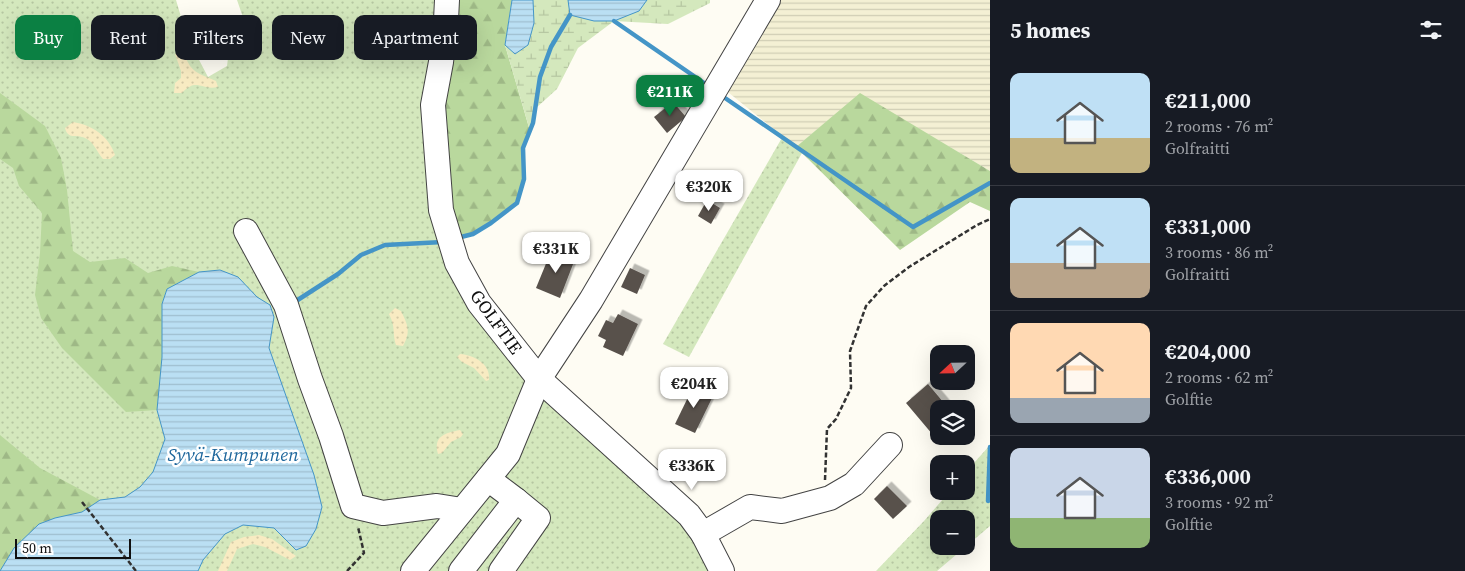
<!DOCTYPE html>
<html lang="en">
<head>
<meta charset="utf-8">
<style>
	:root { --surface:#171b24; --page:#20242c; --text:#f1f3f6; --muted:#9ea1a6; --line:#363941; --accent:#0b8043 }
	body { margin:0; font-family:"Source Serif 4",serif; background:var(--page); color:var(--text); height:100vh; display:flex; flex-direction:column; font-size:19px; white-space:nowrap }
	* { box-sizing:border-box; margin:0 }
	p { font-size:16px; color:var(--muted) }
	.icon { flex:none; width:28px; height:28px; fill:none; stroke:currentColor; stroke-width:2; stroke-linecap:round; stroke-linejoin:round }
	.map { position:relative; flex:1; overflow:hidden }
	.sheet { display:flex; flex-direction:column; background:var(--surface); width:475px }
	.sheet>* { flex:none }
	.hud { position:absolute; left:15px; top:15px; width:475px; height:45px; display:flex; gap:10px }
	.needle { width:32px; rotate:248deg }
	.buttons { position:absolute; left:930px; top:345px; display:grid; gap:10px }
	.buttons a { display:grid; place-items:center; width:45px; height:45px; border-radius:10px; background:var(--surface); box-shadow:0 5px 20px #0002; font-size:25px }
	.scale { position:absolute; left:15px; bottom:12px; width:116px; box-sizing:border-box; padding-left:5px; border:2px solid #101010; border-top:0; font-size:14px; line-height:18px; white-space:nowrap; color:#101010; -webkit-text-stroke:4px #fff; paint-order:stroke }
	.price { position:absolute; translate:-50% -42px; padding:0 11px; border-radius:10px; background:#fff; color:#222; font-size:16px; line-height:32px; filter:drop-shadow(0 1px 2px #0008) }
	.price::after { content:''; position:absolute; left:50%; top:30px; width:15px; height:11px; margin-left:-8px; background:inherit; clip-path:polygon(0 0,100% 0,50% 100%) }
	.price.current { background:var(--accent); color:#fff }
	ul { padding:0; list-style:none }
	li { display:flex; align-items:center; gap:15px; height:125px; padding:0 20px }
	li+li { border-top:1px solid var(--line) }
	li span { display:grid; place-items:center; flex:none; width:140px; height:100px; border-radius:10px; color:#555 }
	li>.icon { margin-inline-start:auto }
	span .icon { width:60px; height:60px; fill:#fffc; stroke-width:1 }
	li b { font-size:21px }
	h2 { display:flex; justify-content:space-between; align-items:center; height:60px; padding:0 20px; font-size:21px }
	.pill { padding:0 18px; border-radius:10px; background:var(--surface); box-shadow:0 5px 20px #0002; font-size:18px; line-height:45px }
	.pill.current { background:var(--accent); color:#fff }
	main { display:flex; flex:1; min-height:0 }
	.map>svg:first-child { display:block }
	.farmland { fill:url(#farmland-rules) }
	.grass { fill:url(#grass-dots); fill-rule:evenodd }
	.forest { fill:url(#forest-firs) }
	.wetland { fill:url(#wetland-marsh) }
	.sand { fill:url(#sand-dots) }
	.water { fill:url(#water-rules); stroke:#4495c7 }
	.lines { fill:none; stroke-linecap:round; stroke-linejoin:round }
	.stream { stroke:#4495c7; stroke-width:4.5 }
	.building { fill:#58514c; filter:url(#shadow) }
	.minor-casing { stroke:#434343; stroke-width:26 }
	.path { stroke:#323232; stroke-width:2.5; stroke-dasharray:5 2.5; stroke-linecap:butt }
	.minor { stroke:#fff; stroke-width:24 }
	.labels { text-anchor:middle; stroke-width:5; stroke-linejoin:round; paint-order:stroke }
	.street-label { font-size:18px; fill:#101010; stroke:#fff }
	.water-label { font-size:19px; font-style:italic; fill:#1e679c; stroke:#fff }
</style>
</head>
<body>
<main>
<div class="map">
<svg width="990" height="571" viewBox="0 0 990 571">
	<defs>
		<pattern id="farmland-rules" width="6" height="5" patternUnits="userSpaceOnUse" patternTransform="scale(1.25)"><rect width="6" height="5" fill="#f4f0d4"/><path d="M0 2.5h6" fill="none" stroke="#d0cdb5"/></pattern>
		<pattern id="grass-dots" width="8" height="8" patternUnits="userSpaceOnUse" patternTransform="scale(1.25)"><rect width="8" height="8" fill="#d4e8bd"/><path d="M2 2h.1M6 6h.1" fill="none" stroke="#b5c6a1" stroke-width="1.8" stroke-linecap="round"/></pattern>
		<pattern id="forest-firs" width="22" height="20" patternUnits="userSpaceOnUse" patternTransform="scale(1.25)"><rect width="22" height="20" fill="#b9d89d"/><path d="M5 1l3.5 6h-7zM16 11l3.5 6h-7z" fill="#9eb886"/></pattern>
		<pattern id="wetland-marsh" width="20" height="14" patternUnits="userSpaceOnUse" patternTransform="scale(1.25)"><rect width="20" height="14" fill="#d4e8bd"/><path d="M1 5h8M5 5V1M11 12h8M15 12V8" fill="none" stroke="#b5c6a1"/></pattern>
		<pattern id="sand-dots" width="8" height="8" patternUnits="userSpaceOnUse" patternTransform="scale(1.25)"><rect width="8" height="8" fill="#f8ebc2"/><path d="M2 2h.1M6 6h.1" fill="none" stroke="#d4c8a6" stroke-width="1.8" stroke-linecap="round"/></pattern>
		<pattern id="water-rules" width="6" height="5" patternUnits="userSpaceOnUse" patternTransform="scale(1.25)"><rect width="6" height="5" fill="#badff3"/><path d="M0 2.5h6" fill="none" stroke="#9fbecf"/></pattern>
		<filter id="shadow"><feDropShadow dx="4.5" dy="-4.5" stdDeviation="0" flood-color="#0004"/></filter>
	</defs>
	<rect width="100%" height="100%" fill="#fefcf3"/>
	<polygon class="farmland" points="768,0 990,0 990,171 860,94 796,147 718,84"/>
	<g class="grass">
		<polygon points="0,0 176,0 187,37 208,77 227,66 230,42 247,29 237,0 447,0 441,210 479,303 616,447 722,571 0,571"/>
		<polygon points="783,136 802,153 689,357 663,344"/>
		<path d="M990 445V526L937 571H876L924 521 950 491H966V472ZM939 519H966V546H939Z"/>
	</g>
	<g class="forest">
		<polygon points="447,0 512,0 505,45 530,131 523,148 524,179 517,203 491,223 473,234 450,240 441,62"/>
		<polygon points="0,93 45,126 61,158 67,190 73,251 90,262 125,258 148,273 172,266 199,272 167,289 162,304 162,357 157,410 126,412 62,348 41,318 35,295 40,253 42,213 19,186 13,168 0,159"/>
		<polygon points="860,93 990,171 990,211 970,202 900,250 796,147"/>
		<polygon points="0,435 40,468 100,500 82,512 55,518 14,548 0,571"/>
	</g>
	<polygon class="wetland" points="512,0 710,0 710,3 668,24 614,21 578,48 557,89 536,108 530,131 505,45"/>
	<g class="sand">
		<path d="M181 51C185 56 187 61 190 66 196 74 207 77 216 81L218 87C201 91 197 77 182 93H174L175 83 181 78V71L175 54Z"/>
		<path d="M73 122C92 125 109 136 115 155L110 159H103C97 152 93 141 85 138 76 134 68 140 65 128Z"/>
		<path d="M395 308 401 311C408 325 411 332 403 346L396 345C392 332 396 328 389 314Z"/>
		<path d="M460 354C474 355 491 364 489 380L486 381 474 368 462 362 457 357Z"/>
		<path d="M460 430 463 434 461 437 451 442 442 453 438 454C433 436 445 433 460 430Z"/>
		<polygon points="259,535 272,539 296,556 290,560 265,547 253,544 237,549 227,571 218,571 231,542 244,537"/>
	</g>
	<g class="water">
		<polygon points="512,0 533,0 534,23 528,45 515,54 505,45"/>
		<polygon points="568,0 647,0 639,11 614,21 594,21 570,15"/>
		<polygon points="220,270 238,277 257,297 270,305 274,317 269,348 314,475 322,507 316,529 306,546 296,550 274,528 243,525 225,534 203,560 198,571 0,571 14,548 39,524 55,518 82,512 100,500 125,497 140,487 153,472 165,439 157,410 162,357 162,304 167,289 199,272"/>
	</g>
	<g class="lines">
		<g class="stream">
			<polyline points="614,21 704,83"/>
			<polyline points="725,98 913,227 990,183"/>
			<polyline points="457,238 473,234 491,223 517,203 524,179 523,148 533,123 540,77 551,47 570,15"/>
			<polyline points="293,303 338,274 361,255 385,245 443,242"/>
			<polyline points="988,501 990,447"/>
		</g>
	</g>
	<g class="building">
		<polygon points="673,102 686,117 667,133 654,117"/>
		<polygon points="707,200 720,208 711,224 698,216"/>
		<polygon points="552,249 575,259 560,298 536,288"/>
		<polygon points="630,268 645,275 637,294 621,287"/>
		<polygon points="618,314 638,324 623,356 603,347 606,340 598,336 606,320 613,323"/>
		<polygon points="928,384 949,409 939,409 939,430 933,435 906,403"/>
		<polygon points="694,385 714,394 695,433 675,424"/>
		<polygon points="887,486 907,506 893,519 874,499"/>
	</g>
	<g class="lines">
		<defs>
			<g id="minor">
				<polyline points="447,0 446,20 441,62 433,105 441,210 457,263 479,303 539,379 689,515 703,534 722,571"/>
				<polyline points="246,231 286,305 310,379 331,436 353,506 383,513 437,506 462,510"/>
				<polyline points="703,534 750,507 782,511 830,498 854,484 890,445"/>
				<polyline points="413,571 508,454 539,379 591,300 768,0"/>
				<polyline points="461,571 516,500 488,479"/>
				<polyline points="501,571 538,518 516,500"/>
			</g>
		</defs>
		<use href="#minor" class="minor-casing"/>
		<g class="path">
			<polyline points="825,480 827,429 836,419 851,388 850,351 866,306 884,286 909,267 977,225 990,219"/>
			<polyline points="82,502 136,571"/>
			<polyline points="347,571 364,553 358,527"/>
		</g>
		<use href="#minor" class="minor"/>
	</g>
	<g class="labels">
		<g class="street-label">
			<text transform="translate(496 322) rotate(54)" y="6">GOLFTIE</text>
		</g>
		<g class="water-label">
			<text x="233" y="461">Syvä-Kumpunen</text>
		</g>
	</g>
</svg>
<div class="buttons">
<a><svg class="needle" viewBox="-14 -14 28 28"><path d="M0-13l5 13h-10z" fill="#e53935"/><path d="M0 13l5-13h-10z" fill="#9ea1a6"/></svg></a>
<a><svg class="icon" aria-label="layers" viewBox="0 0 24 24"><path d="M12 4l9 5-9 5-9-5zM3 14l9 5 9-5"/></svg></a>
<a>+</a>
<a>−</a>
</div>
<div class="scale">50 m</div>
<b class="price current" style="left:670px;top:117px">€211K</b>
<b class="price" style="left:709px;top:212px">€320K</b>
<b class="price" style="left:556px;top:274px">€331K</b>
<b class="price" style="left:694px;top:409px">€204K</b>
<b class="price" style="left:692px;top:491px">€336K</b>
<div class="hud">
<a class="pill current">Buy</a>
<a class="pill">Rent</a>
<a class="pill">Filters</a>
<a class="pill">New</a>
<a class="pill">Apartment</a>
</div>
</div>
<section class="sheet">
<h2>5 homes<svg class="icon" aria-label="filters" viewBox="0 0 24 24"><path d="M4 7h16M4 17h16"/><circle cx="9" cy="7" r="2"/><circle cx="15" cy="17" r="2"/></svg></h2>
<ul>
<li><span style="background:linear-gradient(#bfe0f5 65%,#c2b280 0)"><svg class="icon" aria-label="home" viewBox="0 0 24 24"><path d="M3 11l9-7 9 7M6 9v11h12V9"/></svg></span><div><b>€211,000</b><p>2 rooms · 76 m²</p><p>Golfraitti</p></div></li>
<li><span style="background:linear-gradient(#bfe0f5 65%,#b9a48a 0)"><svg class="icon" aria-label="home" viewBox="0 0 24 24"><path d="M3 11l9-7 9 7M6 9v11h12V9"/></svg></span><div><b>€331,000</b><p>3 rooms · 86 m²</p><p>Golfraitti</p></div></li>
<li><span style="background:linear-gradient(#ffd9b3 75%,#9aa5b1 0)"><svg class="icon" aria-label="home" viewBox="0 0 24 24"><path d="M3 11l9-7 9 7M6 9v11h12V9"/></svg></span><div><b>€204,000</b><p>2 rooms · 62 m²</p><p>Golftie</p></div></li>
<li><span style="background:linear-gradient(#c9d6e8 70%,#8fb573 0)"><svg class="icon" aria-label="home" viewBox="0 0 24 24"><path d="M3 11l9-7 9 7M6 9v11h12V9"/></svg></span><div><b>€336,000</b><p>3 rooms · 92 m²</p><p>Golftie</p></div></li>
</ul>
</section>
</main>
</body>
</html>
